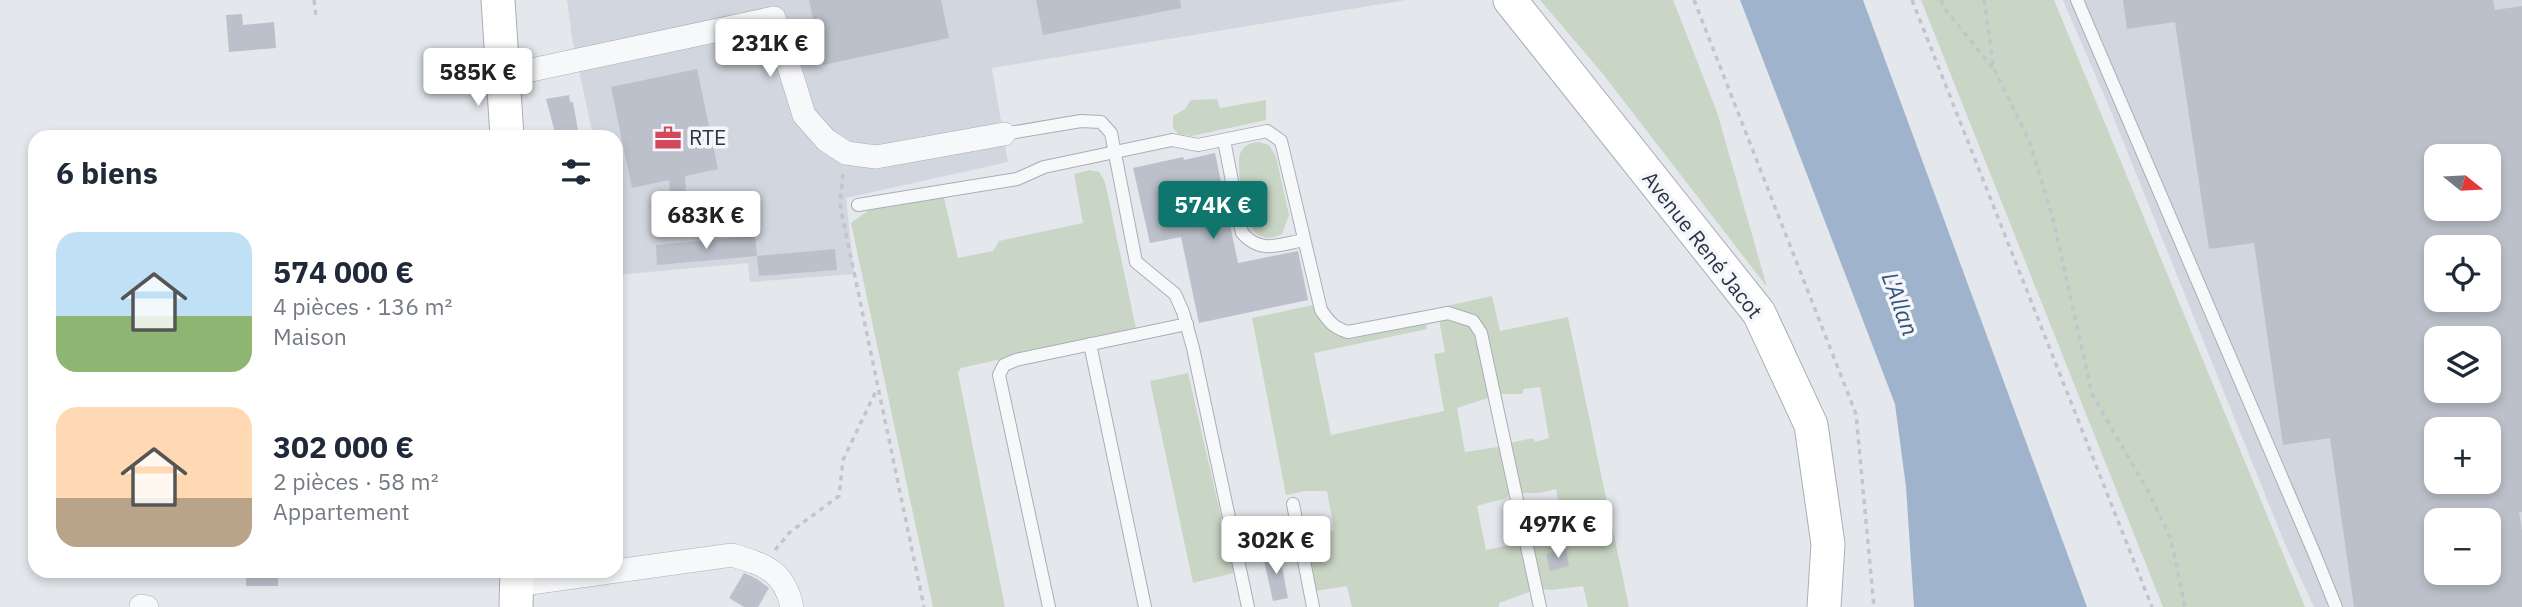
<!DOCTYPE html>
<html lang="fr">
<head>
<meta charset="utf-8">
<style>
	:root { --surface:#fff; --page:#f2f2f3; --text:#1f2937; --muted:#747a83; --accent:#0f766e }
	body { margin:0; font-family:"IBM Plex Sans",sans-serif; background:var(--page); color:var(--text); height:100vh; display:flex; flex-direction:column; font-size:26px; white-space:nowrap }
	* { box-sizing:border-box; margin:0 }
	p { font-size:23px; color:var(--muted) }
	.icon { flex:none; width:38px; height:38px; fill:none; stroke:currentColor; stroke-width:2; stroke-linecap:round; stroke-linejoin:round }
	.map { position:relative; flex:1; overflow:hidden }
	.drawer { position:absolute; left:28px; top:130px; width:595px; height:448px; display:flex; flex-direction:column; background:var(--surface); border-radius:21px; box-shadow:0 4px 10px #0003 }
	.drawer>* { flex:none }
	.needle { width:46px; rotate:108deg }
	.fabs { position:absolute; left:2424px; top:144px; display:grid; gap:14px }
	.fabs a { display:grid; place-items:center; width:77px; height:77px; border-radius:14px; background:var(--surface); box-shadow:0 4px 10px #0003; font-size:35px }
	.price { position:absolute; translate:-50% -60px; padding:0 16px; border-radius:7px; background:#fff; color:#222; font-size:23px; line-height:46px; filter:drop-shadow(0 2px 4px #0008) }
	.price::after { content:''; position:absolute; left:50%; top:42px; width:21px; height:16px; margin-left:-10px; background:inherit; clip-path:polygon(0 0,100% 0,50% 100%) }
	.price.selected { background:var(--accent); color:#fff }
	ul { padding:0; list-style:none }
	li { display:flex; align-items:center; gap:21px; height:175px; padding:0 28px }
	li span { display:grid; place-items:center; flex:none; width:196px; height:140px; border-radius:21px; color:#555 }
	li>.icon { margin-inline-start:auto }
	span .icon { width:84px; height:84px; fill:#fffc; stroke-width:1 }
	li b { font-size:30px }
	h2 { display:flex; justify-content:space-between; align-items:center; height:84px; padding:0 28px; font-size:30px }
	.map>svg:first-child { display:block }
	.built { fill:#d2d6de; fill-rule:evenodd }
	.green { fill:#c9d6c5 }
	.water { fill:#9fb4cc }
	.building { fill:#bbc0ca; fill-rule:evenodd }
	.lines { fill:none; stroke-linecap:round; stroke-linejoin:round }
	.lane-casing { stroke:#a9aeb7; stroke-width:14 }
	.street-casing { stroke:#a9aeb7; stroke-width:24 }
	.secondary-casing { stroke:#a9aeb7; stroke-width:35 }
	.path { stroke:#c2c5cb; stroke-width:3.5; stroke-dasharray:5 5; stroke-linecap:butt }
	.lane { stroke:#f7f8fa; stroke-width:12 }
	.street { stroke:#f7f8fa; stroke-width:23 }
	.secondary { stroke:#fff; stroke-width:33 }
	.labels { text-anchor:middle; stroke-width:7; stroke-linejoin:round; paint-order:stroke }
	.poi-label { font-size:21px; fill:#2b3445; stroke:#f4f6f9; text-anchor:start }
	.street-label { font-size:21px; fill:#2b3445; stroke:#f4f6f9 }
	.water-label { font-size:23px; font-style:italic; fill:#34527a; stroke:#f4f6f9 }
</style>
</head>
<body>
<div class="map">
<svg width="2522" height="607" viewBox="0 0 2522 607">
	<rect width="100%" height="100%" fill="#e4e7ec"/>
	<g class="built">
		<polygon points="567,0 1406,0 992,68 1008,162 846,198 854,274 750,282 748,263 616,275 616,136 593,136 572,38"/>
		<path d="M2063 0H2522V607H2314L2285 544 2113 116ZM2436 156H2488V208H2436ZM2436 247H2488V299H2436ZM2436 338H2488V390H2436ZM2436 429H2488V481H2436ZM2436 520H2488V572H2436Z"/>
	</g>
	<g class="green">
		<polygon points="1540,0 1673,0 1717,112 1767,287 1603,74"/>
		<polygon points="1921,0 2054,0 2305,607 2163,607"/>
		<polygon points="1217,99 1220,108 1266,100 1266,120 1192,136 1178,134 1173,128 1173,116 1185,109 1191,100"/>
		<path d="M1259 142 1269 145 1276 157 1289 215 1282 234C1274 238 1264 240 1256 233 1246 225 1234 163 1241 152 1245 144 1251 143 1259 142Z"/>
		<polygon points="1090,170 1099,172 1105,182 1136,329 961,368 958,373 1005,607 933,607 851,223 872,208 911,200 944,198 958,258 993,251 999,241 1083,223 1074,174"/>
		<path d="M1492 296 1500 331 1568 317 1629 607H1588L1583 586 1551 590 1542 589 1532 540 1564 533 1556 489 1540 493H1521L1510 443 1533 438 1535 442 1549 438 1540 387 1524 389 1522 394H1500C1488 356 1496 308 1442 307Z"/>
		<path d="M1313 305 1316 315 1323 325 1336 335 1351 339 1426 323 1427 329 1314 353 1331 435 1444 411 1434 354 1445 352 1439 319C1448 318 1465 322 1471 328 1482 339 1486 382 1488 398L1457 408 1465 452 1498 447 1502 449 1510 493 1506 498 1477 506 1486 550 1514 544 1521 545 1530 585 1529 592 1499 603V607H1352L1347 586 1315 591 1302 534 1319 530 1320 535 1331 532 1334 529 1327 491H1304L1286 495 1252 318Z"/>
		<polygon points="1188,373 1234,573 1193,583 1150,381"/>
	</g>
	<polygon class="water" points="1740,0 1863,0 2087,607 1914,607 1906,487 1895,404"/>
	<g class="building">
		<polygon points="809,0 941,0 949,38 823,65"/>
		<polygon points="1036,0 1180,0 1181,8 1043,35"/>
		<path d="M2123 0H2493L2495 10 2522 6V512H2519L2522 530V607H2354L2330 438 2283 445 2254 243 2209 249 2175 22 2127 29ZM2436 156H2488V208H2436ZM2436 247H2493L2500 299H2436ZM2436 338H2488V390H2436ZM2436 429H2488V481H2436ZM2427 520H2488V552L2491 572H2434Z"/>
		<polygon points="242,14 243,25 274,22 276,48 229,52 226,15"/>
		<polygon points="697,69 718,169 685,176 687,209 671,210 669,180 632,188 611,87"/>
		<polygon points="569,95 570,102 573,102 579,136 556,136 546,99"/>
		<polygon points="1215,153 1238,263 1298,251 1308,300 1199,323 1181,237 1150,243 1133,168 1183,157 1184,160"/>
		<polygon points="755,236 757,256 657,265 656,245"/>
		<polygon points="835,249 837,270 759,276 757,256"/>
		<polygon points="1566,549 1569,566 1550,571 1546,554"/>
		<polygon points="1279,552 1288,598 1273,601 1263,556"/>
		<rect x="246" y="570" width="32" height="16"/>
		<polygon points="744,573 757,579 769,588 758,607 744,607 729,598"/>
	</g>
	<g class="lines">
		<defs>
			<g id="lane">
				<polyline points="2077,0 2315,555 2336,607"/>
				<polyline points="1004,134 1081,121 1101,122 1111,133 1136,262 1175,294 1183,312 1193,348 1248,607"/>
				<path d="M1224 140 1242 233C1261 254 1278 245 1304 240"/>
				<path d="M858 205 1017 179 1044 167 1172 140 1198 145 1267 131 1281 141 1321 310C1329 322 1334 328 1348 332L1448 313 1473 321 1481 333 1540 607"/>
				<polyline points="1090,344 1145,607"/>
				<polyline points="1293,504 1313,607"/>
				<polyline points="1049,607 999,375 1004,365 1016,360 1187,324"/>
			</g>
			<g id="street">
				<polyline points="503,76 774,18 804,115 826,140 846,153 876,157 1004,134"/>
				<path d="M516 585 732 555C765 565 784 570 792 607"/>
				<polyline points="141,606 147,607"/>
			</g>
			<g id="secondary">
				<polyline points="498,0 507,136"/>
				<polyline points="1510,0 1759,313 1811,425 1828,544 1824,607"/>
				<polyline points="516,607 517,570"/>
			</g>
		</defs>
		<use href="#lane" class="lane-casing"/>
		<use href="#street" class="street-casing"/>
		<use href="#secondary" class="secondary-casing"/>
		<g class="path">
			<polyline points="314,0 316,16"/>
			<polyline points="1694,0 1856,414 1874,607"/>
			<polyline points="1912,0 2152,607"/>
			<polyline points="1941,0 1945,9 1993,68"/>
			<polyline points="1984,0 1994,69 2029,140 2053,219 2092,394 2150,495 2171,539 2185,607"/>
			<polyline points="843,174 840,205 924,607"/>
			<polyline points="775,550 790,532 839,496 843,460 877,389"/>
		</g>
		<use href="#lane" class="lane"/>
		<use href="#street" class="street"/>
		<use href="#secondary" class="secondary"/>
	</g>
	<defs>
		<symbol id="office-bare" viewBox="-9 -9 18 18"><path d="M-6-3h4V-5.5h4V-3h4V5H-6ZM-1-4.5V-3h2v-1.5ZM-6 0V1H6V0Z" fill="#d1495b" stroke="#f4f6f9" stroke-width="2.5" paint-order="stroke"/></symbol>
	</defs>
	<g fill-rule="evenodd">
		<use href="#office-bare" x="649" y="119" width="38" height="38"/>
	</g>
	<g class="labels">
		<g class="poi-label">
			<text x="689" y="145">RTE</text>
		</g>
		<g class="street-label">
			<text transform="translate(1702 245) rotate(52)" y="7">Avenue René Jacot</text>
		</g>
		<g class="water-label">
			<text transform="translate(1900 304) rotate(70)" y="8">L'Allan</text>
		</g>
	</g>
</svg>
<div class="fabs">
<a><svg class="needle" viewBox="-14 -14 28 28"><path d="M0-13l5 13h-10z" fill="#e53935"/><path d="M0 13l5-13h-10z" fill="#747a83"/></svg></a>
<a><svg class="icon" aria-label="locate" viewBox="0 0 24 24"><circle cx="12" cy="12" r="6"/><path d="M12 2v4M12 18v4M2 12h4M18 12h4"/></svg></a>
<a><svg class="icon" aria-label="layers" viewBox="0 0 24 24"><path d="M12 4l9 5-9 5-9-5zM3 14l9 5 9-5"/></svg></a>
<a>+</a>
<a>−</a>
</div>
<b class="price" style="left:770px;top:79px">231K €</b>
<b class="price" style="left:478px;top:108px">585K €</b>
<b class="price selected" style="left:1213px;top:241px">574K €</b>
<b class="price" style="left:706px;top:251px">683K €</b>
<b class="price" style="left:1558px;top:560px">497K €</b>
<b class="price" style="left:1276px;top:576px">302K €</b>
<section class="drawer">
<h2>6 biens<svg class="icon" aria-label="filters" viewBox="0 0 24 24"><path d="M4 7h16M4 17h16"/><circle cx="9" cy="7" r="2"/><circle cx="15" cy="17" r="2"/></svg></h2>
<ul>
<li><span style="background:linear-gradient(#bfe0f5 60%,#8fb573 0)"><svg class="icon" aria-label="home" viewBox="0 0 24 24"><path d="M3 11l9-7 9 7M6 9v11h12V9"/></svg></span><div><b>574 000 €</b><p>4 pièces · 136 m²</p><p>Maison</p></div></li>
<li><span style="background:linear-gradient(#ffd9b3 65%,#b9a48a 0)"><svg class="icon" aria-label="home" viewBox="0 0 24 24"><path d="M3 11l9-7 9 7M6 9v11h12V9"/></svg></span><div><b>302 000 €</b><p>2 pièces · 58 m²</p><p>Appartement</p></div></li>
</ul>
</section>
</div>
</body>
</html>
